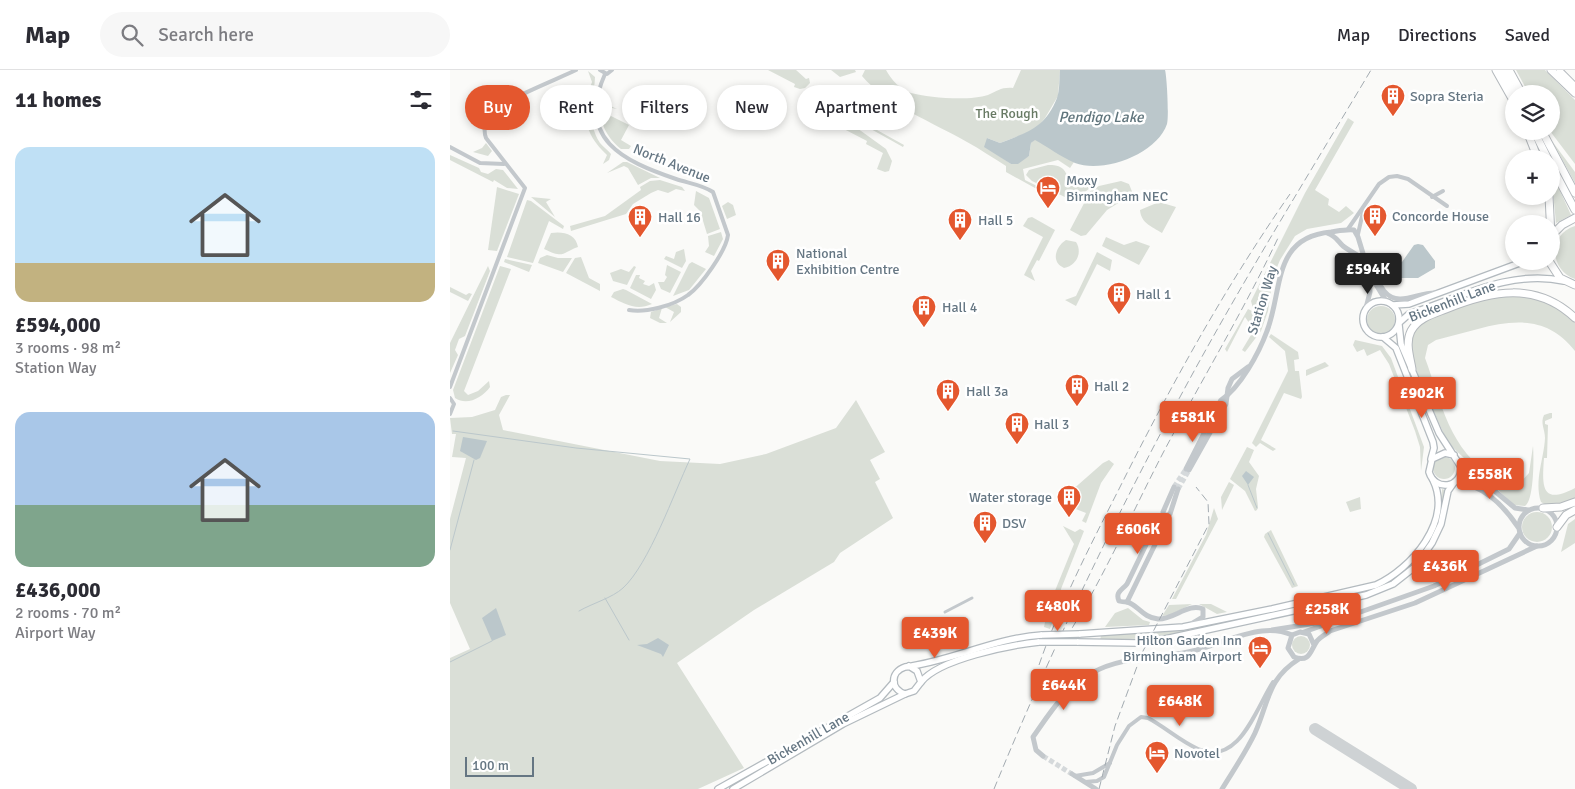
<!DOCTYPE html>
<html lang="en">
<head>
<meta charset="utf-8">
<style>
	:root { --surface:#fff; --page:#f7f7f7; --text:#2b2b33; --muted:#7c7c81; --line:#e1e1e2; --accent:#e4572e }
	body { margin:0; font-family:Signika,sans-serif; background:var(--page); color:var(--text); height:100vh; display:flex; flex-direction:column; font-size:19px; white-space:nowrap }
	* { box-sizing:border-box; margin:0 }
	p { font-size:16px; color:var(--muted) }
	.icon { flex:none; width:28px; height:28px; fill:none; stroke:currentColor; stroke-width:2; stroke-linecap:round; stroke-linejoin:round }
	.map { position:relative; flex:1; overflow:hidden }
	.side { display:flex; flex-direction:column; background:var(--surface); width:450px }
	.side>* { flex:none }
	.guide { position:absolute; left:15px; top:15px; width:475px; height:45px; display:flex; gap:10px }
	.controls { position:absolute; left:1055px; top:15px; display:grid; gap:10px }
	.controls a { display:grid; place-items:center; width:55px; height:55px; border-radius:50%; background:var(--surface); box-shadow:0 2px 8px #0003; font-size:25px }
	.scale { position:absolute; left:15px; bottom:12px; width:69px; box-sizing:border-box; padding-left:5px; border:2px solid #657683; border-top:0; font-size:14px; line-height:18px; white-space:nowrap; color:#657683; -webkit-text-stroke:4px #fff; paint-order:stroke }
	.price { position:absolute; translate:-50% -42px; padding:0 11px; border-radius:5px; background:var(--accent); color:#fff; font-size:16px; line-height:32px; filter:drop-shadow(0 1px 2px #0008) }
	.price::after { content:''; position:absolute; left:50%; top:30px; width:15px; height:11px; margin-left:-8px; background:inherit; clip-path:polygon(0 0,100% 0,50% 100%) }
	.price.on { background:#222; color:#fff }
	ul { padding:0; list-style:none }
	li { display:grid; align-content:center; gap:10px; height:265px; padding:0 15px }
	li span { display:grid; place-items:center; height:155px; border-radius:15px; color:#555 }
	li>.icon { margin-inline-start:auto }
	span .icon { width:90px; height:90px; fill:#fffc; stroke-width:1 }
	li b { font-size:21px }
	h2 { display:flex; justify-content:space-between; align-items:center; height:60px; padding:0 15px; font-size:21px }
	.tag { padding:0 18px; border-radius:22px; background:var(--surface); box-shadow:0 2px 8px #0003; font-size:18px; line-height:45px }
	.tag.on { background:var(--accent); color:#fff }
	header { display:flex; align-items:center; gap:30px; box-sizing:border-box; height:70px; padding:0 25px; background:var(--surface); border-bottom:1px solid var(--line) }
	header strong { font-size:24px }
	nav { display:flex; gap:28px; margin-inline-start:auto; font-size:18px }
	.search { width:350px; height:45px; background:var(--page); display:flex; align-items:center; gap:12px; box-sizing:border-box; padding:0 18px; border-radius:28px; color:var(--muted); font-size:19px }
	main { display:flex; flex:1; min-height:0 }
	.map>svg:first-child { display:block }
	.green { fill:#dadfd7 }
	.water { fill:#bbc7cb }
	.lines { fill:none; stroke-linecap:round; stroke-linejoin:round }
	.stream { stroke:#bbc7cb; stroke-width:1 }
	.taxiway { stroke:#ced2d4; stroke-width:12 }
	.tertiary-tunnel { stroke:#d5d9db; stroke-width:5; stroke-dasharray:5 2.5; stroke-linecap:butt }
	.secondary-casing { stroke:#b3babf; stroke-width:8 }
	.trunk-casing { stroke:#b4b9bd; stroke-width:9 }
	.pedestrian { stroke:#c3c8cc; stroke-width:3 }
	.minor { stroke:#c3c8cc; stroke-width:4 }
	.tertiary { stroke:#c3c8cc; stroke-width:5 }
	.secondary { stroke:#fff; stroke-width:5.5 }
	.trunk { stroke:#fff; stroke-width:7 }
	.rail { stroke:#a2aab0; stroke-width:1; stroke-dasharray:8 4; stroke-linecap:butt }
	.secondary-bridge-casing { stroke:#b3babf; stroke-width:8; stroke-linecap:butt }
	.secondary-bridge { stroke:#fff; stroke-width:5.5 }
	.labels { text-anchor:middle; stroke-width:5; stroke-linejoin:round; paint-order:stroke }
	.poi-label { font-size:14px; fill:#657683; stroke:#fff; text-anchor:start }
	.park-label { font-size:14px; fill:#687a64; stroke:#fff }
	.street-label { font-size:14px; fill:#657683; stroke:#fff }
	.water-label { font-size:15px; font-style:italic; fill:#60757c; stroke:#fff }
</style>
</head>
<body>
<header>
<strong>Map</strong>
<div class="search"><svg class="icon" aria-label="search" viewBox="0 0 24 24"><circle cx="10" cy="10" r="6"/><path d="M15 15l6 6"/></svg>Search here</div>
<nav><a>Map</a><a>Directions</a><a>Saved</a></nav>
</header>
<main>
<section class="side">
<h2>11 homes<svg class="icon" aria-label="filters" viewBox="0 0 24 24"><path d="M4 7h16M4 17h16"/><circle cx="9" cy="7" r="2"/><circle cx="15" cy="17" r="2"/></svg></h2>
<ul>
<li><span style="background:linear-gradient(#bfe0f5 75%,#c2b280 0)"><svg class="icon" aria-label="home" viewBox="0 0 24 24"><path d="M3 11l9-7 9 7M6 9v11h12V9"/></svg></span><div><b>£594,000</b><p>3 rooms · 98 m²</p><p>Station Way</p></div></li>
<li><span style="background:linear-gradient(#a9c7e8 60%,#7fa58c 0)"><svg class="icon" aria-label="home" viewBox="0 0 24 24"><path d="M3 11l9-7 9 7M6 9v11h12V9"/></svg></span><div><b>£436,000</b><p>2 rooms · 70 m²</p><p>Airport Way</p></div></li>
</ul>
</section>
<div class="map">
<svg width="1125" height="719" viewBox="0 0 1125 719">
	<rect width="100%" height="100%" fill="#fafaf8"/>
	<g class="green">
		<polygon points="318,0 346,0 356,9 359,8 360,13 355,18 350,19 344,17 345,14"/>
		<polygon points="381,0 405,0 406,2 390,7"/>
		<path d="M415 0H436C441 9 450 20 461 23 479 28 520 31 538 25 548 21 551 17 563 18L571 0H610L608 26 595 48 585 60 550 73 537 68 541 80 561 94 579 86 581 73 585 69 624 92 620 98 608 90 573 99 575 110 595 120 594 123 556 102V96C543 88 530 79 517 72 486 54 434 33 412 6Z"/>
		<polygon points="1066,0 1095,0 1125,30 1125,94 1100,61 1101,24 1079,24"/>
		<path d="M138 1 145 7C144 29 136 52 150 73 153 77 158 80 161 84L159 90 153 94 157 85C133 63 131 41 142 12Z"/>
		<polygon points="370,18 387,40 389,48 385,53 383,52 386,44 384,40 364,28 364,21"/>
		<path d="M152 32 167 39 157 37 155 43 179 55 171 70 181 76 179 79H171C156 67 148 51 152 32Z"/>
		<polygon points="405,41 427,60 454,75 453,77 419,58 402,43"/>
		<polygon points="898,48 904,52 865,120 879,129 878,135 889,142 896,136 904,143 891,153 857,159 845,166 830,190 823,207 818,241 811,261 795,282 792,280 804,260 795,247 777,282 775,279 798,239 804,242 801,231 855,123"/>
		<polygon points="393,53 400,53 436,79 442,91 439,101 435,102 427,99 433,83 416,74 417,71 390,57"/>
		<polygon points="1102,71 1125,102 1125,113"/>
		<polygon points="36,73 42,81 38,86 23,82 32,78"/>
		<polygon points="0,85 29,98 31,102 38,104 46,99 53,100 68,119 57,118 44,110 43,112 0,90"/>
		<polygon points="173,92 177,92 210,108 201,108 188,115 178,98 174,96 157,103"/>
		<path d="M598 95C610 95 614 97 618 108L624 112 633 110 644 115 623 131 582 111 576 105 579 100Z"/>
		<polygon points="1101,101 1121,145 1106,153"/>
		<polygon points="210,110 232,117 235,121 226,119 218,123 208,120 201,123 183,134 176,144 121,161 120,156 155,146 191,120 190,117 200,111"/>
		<polygon points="671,111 679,114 683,124 657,140 636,165 631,166 620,160 641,120 649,116"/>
		<polygon points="47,117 69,124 47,181 38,180"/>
		<polygon points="246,121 259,128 270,159 257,164 250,141 244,135"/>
		<polygon points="81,127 101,129 96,132 105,147"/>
		<polygon points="77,130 81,131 114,156 113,159 99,151 83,193 57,187"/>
		<polygon points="278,132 283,135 286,145 277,149 272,136"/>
		<path d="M709 132 726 137 712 163C701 156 691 153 690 140Z"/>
		<polygon points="582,147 605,160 589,191 587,190 581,201 585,211 574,205 593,167 573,156 578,148"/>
		<path d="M1125 156V209C1099 200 1098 164 1125 156Z"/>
		<polygon points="271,162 273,169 264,186 255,182 259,176 258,166"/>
		<path d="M101 163C113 161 126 164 128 177 111 183 115 189 94 179Z"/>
		<polygon points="656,167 674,175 686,171 700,176 689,195 652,176"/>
		<path d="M616 170 626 172C633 183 626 196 614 198 600 192 606 176 616 170Z"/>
		<polygon points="234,179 236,191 232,198 214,189 216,186 224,189 226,182"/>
		<polygon points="647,182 662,190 660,201 647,194 626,236 615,230 626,226"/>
		<polygon points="97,185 108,188 122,188 113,202 88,193 90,188"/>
		<polygon points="131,187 139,208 150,214 150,221 116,203 125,188"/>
		<polygon points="55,189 82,195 79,202 54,192"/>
		<polygon points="242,192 256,199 239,220 223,226 239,194"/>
		<polygon points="217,195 231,202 220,223 211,219 208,212 214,212 217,207 215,205"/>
		<polygon points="38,196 40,201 15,266 9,269 5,280 8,285 0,303 0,273"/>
		<path d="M50 196 61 199 14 321 18 325 28 321 39 311 40 317C32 328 17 336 5 328L3 320Z"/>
		<polygon points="184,196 186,197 177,215 163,211 160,203 171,199 179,202"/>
		<polygon points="186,205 190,205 189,208 195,211 193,214 199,216 204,213 206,220 201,229 180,218"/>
		<polygon points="0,217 16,225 19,223 22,224 18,231 0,222"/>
		<path d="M173 219 176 220 202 234C186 241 175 234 161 227L164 222Z"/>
		<path d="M1061 223C1088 229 1104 232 1125 252V281C1087 232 1036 259 986 270L978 275 975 288C992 334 999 380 1044 407 1051 411 1060 417 1069 414L1079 403 1083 376C1084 387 1084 431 1075 436L1064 435 998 373 969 309 960 277 962 265 969 254 1014 234Z"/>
		<polygon points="227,234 231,237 231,242 220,252 224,242 215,237"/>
		<circle cx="931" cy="250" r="14"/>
		<polygon points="212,238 209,248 217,253 210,253 200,248 201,242"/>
		<polygon points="821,264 848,282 849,289 844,290 845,301 849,301 852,327 851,329 834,323 811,370 826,379 823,381 810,373 806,377 802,373 838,301 835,281 819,267"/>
		<polygon points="905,270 932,276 941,288 974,377 971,401 970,377 965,361 939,294 930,280 917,286 914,279 907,282 903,275"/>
		<polygon points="875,292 879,296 856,306 856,300"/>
		<polygon points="56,325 60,325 49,345 53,360 210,391 270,394 316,384 386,358 406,330 435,382 420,390 430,409 425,412 443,448 390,483 384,492 304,540 227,593 294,698 248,719 0,719 0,588 20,579 0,533 0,449 16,388 2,387 6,364 2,364 0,348 22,347 45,340 51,327"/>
		<path d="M1100 343H1102V348L1095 351V354L1098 355 1097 388H1094C1092 416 1091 436 1125 418V429L1098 436 1091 432C1084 410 1094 389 1095 368 1095 359 1090 353 1094 345Z"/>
		<polygon points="797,377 804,380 799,392 809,406 806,419 808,437 807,440 805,441 795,421 780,409"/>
		<circle cx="994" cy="398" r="11"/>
		<polygon points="659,390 664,394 651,413 636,453 632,451 636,443 613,434 612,429 653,393"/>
		<polygon points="779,412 784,415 772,440 771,427"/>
		<path d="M992 419 995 420C985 467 974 496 927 518L706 568 650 570 651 566C721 561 787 549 855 534 887 527 922 523 949 504 977 485 991 452 992 419Z"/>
		<polygon points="910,427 911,439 900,442 896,432"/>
		<polygon points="764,438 768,449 726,529 722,529 756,465"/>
		<circle cx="1087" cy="457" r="15"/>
		<polygon points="1125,449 1125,473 1111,482 1118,454"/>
		<polygon points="613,456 625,462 630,459 634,461 611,519 612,525 600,559 594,557 598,538 624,474"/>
		<polygon points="821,460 848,516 842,518 814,467 815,464"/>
		<polygon points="742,534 720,545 712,546 719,535"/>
		<polygon points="749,534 761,534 777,542 767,544"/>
		<polygon points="678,538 693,550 700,552 699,555 655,557 665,543"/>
		<circle cx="851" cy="575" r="9"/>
	</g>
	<g class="water">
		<path d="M610 0H715C717 7 719 47 717 54 707 84 653 104 625 93 611 87 598 77 585 70L581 73 579 86 568 94H561L534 77 537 68 550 73C578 62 595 58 607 28 610 20 609 9 610 0Z"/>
		<polygon points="968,174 973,175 985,191 985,198 968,208 949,208 940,198 940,190 947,193 952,192 964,175"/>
		<polygon points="13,367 37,371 30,388 26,390 10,381"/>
		<polygon points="796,401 804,407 798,415 792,406"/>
		<polygon points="46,538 56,565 42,571 32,548"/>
		<polygon points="208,568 219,575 213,587 211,584 187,575 197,574"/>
	</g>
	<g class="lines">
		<g class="stream">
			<path d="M3 361 126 378 240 389C224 423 199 494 173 518 162 528 143 533 129 541"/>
			<polyline points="798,415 807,438"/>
			<polyline points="818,463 844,515"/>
			<polyline points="0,480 24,390"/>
			<polyline points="155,528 179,570"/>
			<polyline points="0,592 42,571"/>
		</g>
		<polyline class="taxiway" points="865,659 961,719"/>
		<g class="tertiary-tunnel">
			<polyline points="724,417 736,399"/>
			<polyline points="728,419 739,400"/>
			<polyline points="593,686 622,704"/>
		</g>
		<defs>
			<g id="secondary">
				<circle cx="931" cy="249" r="18"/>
				<polyline points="943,235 959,234 1075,191"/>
				<path d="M950 252 959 244C1009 228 1060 199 1114 211"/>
				<path d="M949 255 951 274 989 363 1011 397C1012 418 985 422 979 402L982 389 995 383 1004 385"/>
				<polyline points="933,267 946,278 983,372 984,378 981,389"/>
				<path d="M629 564 733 557 822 539 926 515C961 499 1003 451 983 410"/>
				<polyline points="627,572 688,573 715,569 898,529 916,525 943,514 966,496 982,473 991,454 998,421 1003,414"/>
				<path d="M459 596 467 601 471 612 464 621 455 624C440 619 440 602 455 597 502 591 544 568 592 565"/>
				<path d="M471 612C489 589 560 575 589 572"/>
				<polyline points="268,719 430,628 444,612"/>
				<polyline points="283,719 393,654 455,624"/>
			</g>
			<g id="trunk">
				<polyline points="1046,0 1064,32"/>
				<polyline points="1052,0 1063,21"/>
				<polyline points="1059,0 1072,24"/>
				<polyline points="1101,0 1125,23"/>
				<polyline points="1110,2 1125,17"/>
				<polyline points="1077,61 1088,89"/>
				<polyline points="1084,61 1098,89"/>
				<polyline points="1092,61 1125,123"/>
				<polyline points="1101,95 1125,140"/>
				<polyline points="1099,126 1101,166"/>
				<polyline points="1102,165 1112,155 1125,148"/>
				<polyline points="1099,191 1110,208 1125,215"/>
				<path d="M962 299C960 287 955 273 961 261 968 248 983 244 996 239 1041 221 1086 211 1125 248"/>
				<polyline points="1093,438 1111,437 1125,432"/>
				<polyline points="1107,457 1116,445 1125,440"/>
			</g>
		</defs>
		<use href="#secondary" class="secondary-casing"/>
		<use href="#trunk" class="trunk-casing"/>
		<polyline class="pedestrian" points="495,542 522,528"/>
		<g class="minor">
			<polyline points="150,0 157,4 162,0"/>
			<path d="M155 4C126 69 173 91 226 109 238 113 253 115 263 122L278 165C276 181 251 216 238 225 223 236 195 243 179 240"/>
			<polyline points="0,77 30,93 54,94"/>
			<polyline points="982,127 993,121"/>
			<polyline points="898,159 929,114 939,107 947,106 958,109 997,136"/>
			<polyline points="908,164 913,142"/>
			<path d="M0 317 75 118 36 68C33 60 35 50 42 43 53 30 108 9 126 0"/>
			<polyline points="0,328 4,334 0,344"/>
			<polyline points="625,706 643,703 660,693"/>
			<path d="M635 712 647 711 654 707 667 675 679 656 691 647 698 648C715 657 730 671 748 679 789 697 806 638 823 612"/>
		</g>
		<g class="tertiary">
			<path d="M877 163C886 166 887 170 893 176 899 181 906 183 913 190"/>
			<path d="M916 194C925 202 927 212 934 221 949 239 969 221 987 223"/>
			<polyline points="916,238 920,222 919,206"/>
			<polyline points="1010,392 1065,438 1078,440"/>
			<path d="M736 399 771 330C790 318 809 283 817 261 833 220 822 167 881 162 888 161 897 159 904 160L908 167 919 203 936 231"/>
			<polyline points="739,400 776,334 778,318 782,309 798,297"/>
			<path d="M1005 413C1032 413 1054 436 1068 457"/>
			<path d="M728 419 720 444 709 448 677 514C672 520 665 522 669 531 672 532 674 532 677 532 687 534 693 548 708 549 723 550 739 532 753 539V547L743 553"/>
			<circle cx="1088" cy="457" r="19"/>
			<polyline points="677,532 716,452 713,442 724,417"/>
			<polyline points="822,560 885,550"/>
			<polyline points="854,562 984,516 1059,479 1070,463"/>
			<path d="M864 575 859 564 850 562 842 565 838 578 844 587C860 593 860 581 867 571 870 567 876 564 880 561L965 533 1087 476"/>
			<path d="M593 686 586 680 583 667C600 643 615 618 642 603 671 586 707 589 738 582 763 577 786 564 812 561 821 560 833 561 842 565"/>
			<polyline points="622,704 646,719"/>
			<path d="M772 719C783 701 796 682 805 663 819 632 817 609 849 589"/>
		</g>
		<use href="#secondary" class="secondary"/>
		<use href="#trunk" class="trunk"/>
		<g class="rail">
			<path d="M616 568C653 509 681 445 713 383 751 311 793 242 828 168"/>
			<path d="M589 595C610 534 640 476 669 419 720 317 775 217 840 124"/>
			<path d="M544 719C601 580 666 445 737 314 795 207 859 104 921 0"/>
			<polyline points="649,719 665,656 692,583 759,454 758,432 746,417"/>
		</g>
		<defs>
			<g id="secondary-bridge">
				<polyline points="592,565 629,564"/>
				<polyline points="589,572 627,572"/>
			</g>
		</defs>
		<use href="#secondary-bridge" class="secondary-bridge-casing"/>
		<use href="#secondary-bridge" class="secondary-bridge"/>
	</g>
	<defs>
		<symbol id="building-pin" viewBox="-11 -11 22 30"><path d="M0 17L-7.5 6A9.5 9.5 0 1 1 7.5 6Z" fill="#e4572e" stroke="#fff"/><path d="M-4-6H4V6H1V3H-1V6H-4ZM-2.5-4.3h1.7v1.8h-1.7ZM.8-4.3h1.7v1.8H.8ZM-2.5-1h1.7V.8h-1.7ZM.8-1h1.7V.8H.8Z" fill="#fff"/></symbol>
		<symbol id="hotel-pin" viewBox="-11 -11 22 30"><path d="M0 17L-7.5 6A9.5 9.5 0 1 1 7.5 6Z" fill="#e4572e" stroke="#fff"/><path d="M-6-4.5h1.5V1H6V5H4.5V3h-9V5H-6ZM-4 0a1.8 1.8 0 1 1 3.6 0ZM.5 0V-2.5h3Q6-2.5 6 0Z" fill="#fff"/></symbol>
	</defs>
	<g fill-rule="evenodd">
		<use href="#building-pin" x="929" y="12" width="28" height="38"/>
		<use href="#hotel-pin" x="584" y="104" width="28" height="38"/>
		<use href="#building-pin" x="911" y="132" width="28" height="38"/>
		<use href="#building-pin" x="176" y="133" width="28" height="38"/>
		<use href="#building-pin" x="496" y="136" width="28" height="38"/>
		<use href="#building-pin" x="314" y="177" width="28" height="38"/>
		<use href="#building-pin" x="655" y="210" width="28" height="38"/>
		<use href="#building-pin" x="460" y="223" width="28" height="38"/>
		<use href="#building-pin" x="613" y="302" width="28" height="38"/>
		<use href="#building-pin" x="484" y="307" width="28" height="38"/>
		<use href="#building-pin" x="553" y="340" width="28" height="38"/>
		<use href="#building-pin" x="605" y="413" width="28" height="38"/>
		<use href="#building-pin" x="521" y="439" width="28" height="38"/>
		<use href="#hotel-pin" x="796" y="564" width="28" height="38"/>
		<use href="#hotel-pin" x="693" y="669" width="28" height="38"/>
	</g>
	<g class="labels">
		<g class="poi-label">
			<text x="960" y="31">Sopra Steria</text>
			<text x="616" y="115">Moxy<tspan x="616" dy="16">Birmingham NEC</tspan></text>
			<text x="942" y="151">Concorde House</text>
			<text x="208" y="152">Hall 16</text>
			<text x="528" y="155">Hall 5</text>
			<text x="346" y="188">National<tspan x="346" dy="16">Exhibition Centre</tspan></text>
			<text x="686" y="229">Hall 1</text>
			<text x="492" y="242">Hall 4</text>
			<text x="644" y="321">Hall 2</text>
			<text x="516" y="326">Hall 3a</text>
			<text x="584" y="359">Hall 3</text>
			<text x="602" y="432" text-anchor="end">Water storage</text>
			<text x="552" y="458">DSV</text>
			<text x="792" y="575" text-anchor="end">Hilton Garden Inn<tspan x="792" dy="16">Birmingham Airport</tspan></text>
			<text x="724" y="688">Novotel</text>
		</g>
		<g class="park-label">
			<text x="557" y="48">The Rough</text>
		</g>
		<g class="street-label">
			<text transform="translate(222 93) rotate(22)" y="5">North Avenue</text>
			<text transform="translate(812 230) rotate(-73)" y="5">Station Way</text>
			<text transform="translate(1002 231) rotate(-21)" y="5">Bickenhill Lane</text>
			<text transform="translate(358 668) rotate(-30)" y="5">Bickenhill Lane</text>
		</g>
		<g class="water-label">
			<text x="651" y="52">Pendigo Lake</text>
		</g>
	</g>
</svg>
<div class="controls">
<a><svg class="icon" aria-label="layers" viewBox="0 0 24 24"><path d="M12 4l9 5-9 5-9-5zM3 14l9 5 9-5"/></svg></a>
<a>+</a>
<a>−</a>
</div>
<div class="scale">100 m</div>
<b class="price on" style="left:918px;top:225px">£594K</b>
<b class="price" style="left:972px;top:349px">£902K</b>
<b class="price" style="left:743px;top:373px">£581K</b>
<b class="price" style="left:1040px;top:430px">£558K</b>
<b class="price" style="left:688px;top:485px">£606K</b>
<b class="price" style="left:995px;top:522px">£436K</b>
<b class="price" style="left:608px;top:562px">£480K</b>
<b class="price" style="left:877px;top:565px">£258K</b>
<b class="price" style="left:485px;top:589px">£439K</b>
<b class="price" style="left:614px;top:641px">£644K</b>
<b class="price" style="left:730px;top:657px">£648K</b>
<div class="guide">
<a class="tag on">Buy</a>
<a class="tag">Rent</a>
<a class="tag">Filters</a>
<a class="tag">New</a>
<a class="tag">Apartment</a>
</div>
</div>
</main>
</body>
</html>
